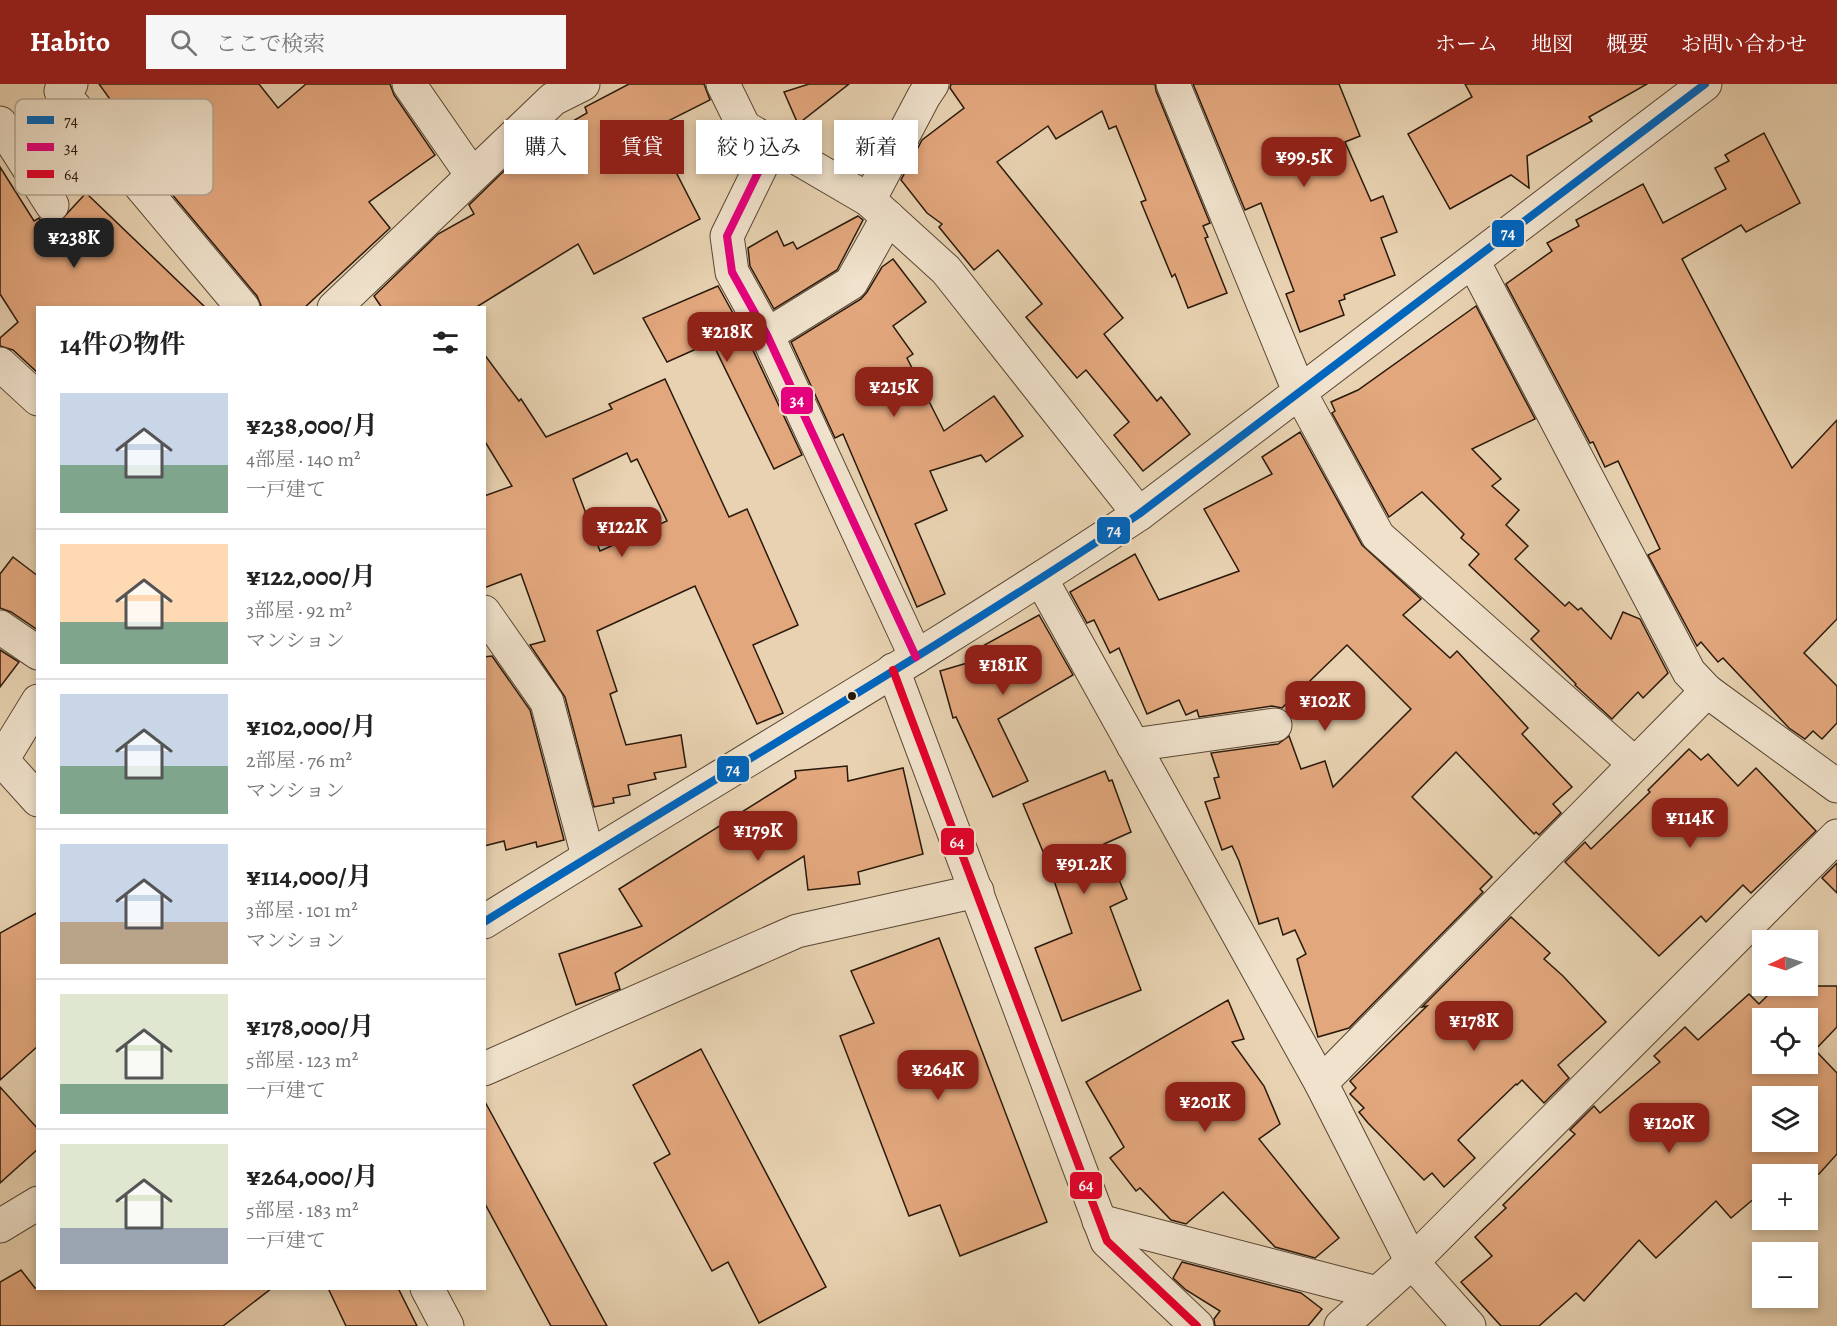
<!DOCTYPE html>
<html lang="ja">
<head>
<meta charset="utf-8">
<style>
	:root { --surface:#fff; --page:#f6f6f6; --text:#222; --muted:#767676; --line:#e0e0e0; --accent:#8f2418 }
	body { margin:0; font-family:Alegreya,"Noto Serif JP",serif; background:var(--page); color:var(--text); height:100vh; display:flex; flex-direction:column; font-size:22px; white-space:nowrap }
	* { box-sizing:border-box; margin:0 }
	p { font-size:20px; color:var(--muted) }
	.icon { flex:none; width:33px; height:33px; fill:none; stroke:currentColor; stroke-width:2; stroke-linecap:round; stroke-linejoin:round }
	.map { position:relative; flex:1; overflow:hidden }
	.panel { position:absolute; left:36px; top:222px; width:450px; height:984px; display:flex; flex-direction:column; background:var(--surface); border-radius:0px; box-shadow:0 3px 9px #0003 }
	.panel>* { flex:none }
	.hud { position:absolute; left:504px; top:36px; width:570px; height:54px; display:flex; gap:12px }
	.needle { width:39px; rotate:266deg }
	.fabs { position:absolute; left:1752px; top:846px; display:grid; gap:12px }
	.fabs a { display:grid; place-items:center; width:66px; height:66px; border-radius:0px; background:var(--surface); box-shadow:0 3px 9px #0003; font-size:30px }
	.price { position:absolute; translate:-50% -51px; padding:0 14px; border-radius:12px; background:var(--accent); color:#fff; font-size:20px; line-height:39px; filter:drop-shadow(0 2px 3px #0008) }
	.price::after { content:''; position:absolute; left:50%; top:36px; width:18px; height:14px; margin-left:-9px; background:inherit; clip-path:polygon(0 0,100% 0,50% 100%) }
	.price.on { background:#222; color:#fff }
	ul { padding:0; list-style:none }
	li { display:flex; align-items:center; gap:18px; height:150px; padding:0 24px }
	li+li { border-top:2px solid var(--line) }
	li span { display:grid; place-items:center; flex:none; width:168px; height:120px; border-radius:0px; color:#555 }
	li>.icon { margin-inline-start:auto }
	span .icon { width:72px; height:72px; fill:#fffc; stroke-width:1 }
	li b { font-size:26px }
	h2 { display:flex; justify-content:space-between; align-items:center; height:72px; padding:0 24px; font-size:26px }
	.tag { padding:0 21px; border-radius:0px; background:var(--surface); box-shadow:0 3px 9px #0003; font-size:21px; line-height:54px }
	.tag.on { background:var(--accent); color:#fff }
	header { display:flex; align-items:center; gap:36px; box-sizing:border-box; height:84px; padding:0 30px; background:var(--accent); color:#fff }
	header strong { font-size:28px }
	nav { display:flex; gap:33px; margin-inline-start:auto; font-size:21px }
	.search { width:420px; height:54px; background:var(--page); display:flex; align-items:center; gap:15px; box-sizing:border-box; padding:0 21px; border-radius:0px; color:var(--muted); font-size:22px }
	.map>svg:first-child { display:block }
	.building { fill:#e3a77d; stroke:#29190b; stroke-width:1.5; fill-rule:evenodd }
	.lines { fill:none; stroke-linecap:round; stroke-linejoin:round }
	.minor-casing { stroke:#594734; stroke-width:35 }
	.minor { stroke:#f0e2cc; stroke-width:33 }
	.bus-1-casing { stroke:#f0e2cc; stroke-width:12 }
	.bus-2-casing { stroke:#f0e2cc; stroke-width:12 }
	.bus-3-casing { stroke:#f0e2cc; stroke-width:12 }
	.bus-1 { stroke:#0065bd; stroke-width:8 }
	.bus-2 { stroke:#e5007d; stroke-width:8 }
	.bus-3 { stroke:#e4002b; stroke-width:8 }
	.bus-dot { fill:#29190b; stroke:#f0e2cc; stroke-width:2 }
	.key { fill:#f0e2cc; stroke:#b4a692; stroke-width:1.5 }
	.key-label { font-size:16px; fill:#29190b }
	.line-badge { stroke:#f0e2cc; stroke-width:2 }
	.badge-label { font-size:16px; text-anchor:middle; font-weight:bold; fill:#fff }
</style>
</head>
<body>
<header>
<strong>Habito</strong>
<div class="search"><svg class="icon" aria-label="search" viewBox="0 0 24 24"><circle cx="10" cy="10" r="6"/><path d="M15 15l6 6"/></svg>ここで検索</div>
<nav><a>ホーム</a><a>地図</a><a>概要</a><a>お問い合わせ</a></nav>
</header>
<div class="map">
<svg width="1837" height="1242" viewBox="0 0 1837 1242">
	<rect width="100%" height="100%" fill="#e8d2b1"/>
	<filter id="stains"><feTurbulence type="fractalNoise" baseFrequency=".00333" numOctaves="4"/><feColorMatrix values="0 0 0 0 .2 0 0 0 0 .09 0 0 0 0 .02 0 0 0 .5 -.17"/></filter>
	<radialGradient id="worn" r=".72"><stop offset=".6" stop-color="#630" stop-opacity="0"/><stop offset="1" stop-color="#630" stop-opacity=".3"/></radialGradient>
	<g class="building">
		<polygon points="99,0 259,0 278,24 306,0 390,0 394,11 435,71 369,118 390,144 304,224 262,224 257,212 125,54 133,47"/>
		<polygon points="629,0 704,0 710,16 664,39 670,49 659,55 700,135 594,190 578,160 475,224 382,224 374,212 438,150 474,130 469,121 506,85 519,77 518,75 533,60 587,29 585,23"/>
		<polygon points="809,0 849,0 798,40 784,8"/>
		<polygon points="951,0 1155,0 1156,7 1210,139 1203,142 1208,153 1205,154 1227,209 1188,224 1175,190 1172,193 1141,118 1146,116 1116,42 1109,45 1102,27 1056,55 1048,42 997,78 1123,234 1104,250 1157,317 1161,313 1190,350 1143,387 1114,351 1129,338 1086,286 1077,294 1026,233 1042,220 998,166 974,186 939,143 942,140 927,129 901,96 922,56 964,24 950,4"/>
		<polygon points="1193,0 1339,0 1360,52 1345,58 1371,117 1383,112 1397,148 1381,154 1395,191 1344,211 1345,215 1339,217 1344,231 1300,248 1286,210 1294,207 1261,119 1245,126"/>
		<polygon points="1465,0 1647,0 1589,33 1592,37 1527,72 1529,104 1511,91 1450,125 1408,50 1472,13"/>
		<polygon points="1764,49 1800,119 1746,148 1741,141 1682,175 1792,384 1837,336 1837,535 1804,569 1837,602 1837,639 1822,655 1813,647 1805,655 1789,644 1723,574 1718,578 1701,558 1697,562 1648,471 1660,465 1618,377 1605,383 1593,358 1590,359 1506,200 1552,167 1547,159 1579,142 1576,136 1643,100 1663,139 1726,105 1715,84 1729,77 1725,71"/>
		<polygon points="0,83 34,137 39,134 49,149 86,109 206,224 38,224 38,289 13,266 0,262 0,254 18,238 0,210"/>
		<polygon points="858,132 863,136 837,186 774,225 750,182 748,164 777,147 784,162 793,158 797,165"/>
		<polygon points="893,175 926,218 893,242 913,270 907,274 944,347 994,312 1023,352 986,378 981,371 930,387 947,426 915,440 945,510 917,523 843,350 835,354 791,258 861,215 867,208 882,183"/>
		<polygon points="718,202 750,260 802,371 774,385 712,258 667,278 643,234"/>
		<polygon points="1476,222 1535,335 1472,365 1501,395 1492,402 1519,426 1506,441 1528,462 1515,475 1565,522 1569,518 1578,526 1581,524 1611,555 1623,528 1640,535 1668,589 1643,614 1638,608 1612,635 1575,601 1576,600 1531,555 1539,547 1469,481 1479,470 1461,454 1464,450 1422,408 1389,433 1332,329 1335,327 1331,318 1358,306"/>
		<path d="M484 270 519 317 521 315 546 353 612 325 609 320 665 295 729 433 747 425 798 541 753 561 783 629 757 640 695 502 597 547 617 607 610 610 626 661 681 651 686 683 654 689 656 695 628 701 630 711 613 714 614 719 594 723 565 613 530 561 545 557 521 490 484 504V412L512 402 484 356ZM627 369 631 378 637 375 667 437 600 467 573 395Z"/>
		<polygon points="1300,348 1362,461 1421,515 1403,531 1450,574 1457,567 1528,644 1522,650 1572,703 1553,720 1561,729 1539,751 1536,748 1534,750 1456,668 1412,713 1492,793 1480,805 1483,808 1349,944 1318,953 1297,875 1306,870 1295,846 1283,851 1278,834 1259,840 1239,777 1232,762 1222,766 1205,718 1220,714 1214,694 1219,693 1211,669 1278,660 1289,652 1301,685 1325,677 1333,703 1411,625 1347,561 1282,624 1272,622 1199,633 1197,626 1186,631 1179,616 1147,630 1119,564 1110,569 1094,536 1087,539 1070,508 1135,470 1159,516 1239,487 1204,425 1272,390 1262,373"/>
		<polygon points="13,473 38,492 38,546 11,528 0,524 0,490"/>
		<polygon points="1039,531 1073,591 998,635 1028,697 993,713 956,633 953,634 940,587 984,574 979,564"/>
		<polygon points="0,566 19,578 0,603"/>
		<polygon points="492,572 530,626 564,756 537,763 536,758 506,766 504,757 484,762 484,573"/>
		<polygon points="1689,665 1701,676 1708,670 1738,702 1756,684 1816,747 1751,809 1743,801 1706,838 1701,832 1659,872 1565,778 1585,758 1591,765 1650,708 1648,706"/>
		<polygon points="847,682 848,697 903,684 923,770 858,788 860,800 808,806 804,772 615,889 620,905 576,921 559,870 642,842 619,805 796,694 795,687"/>
		<polygon points="1105,687 1109,697 1112,696 1131,748 1104,760 1127,815 1110,823 1141,906 1062,937 1035,864 1072,849 1049,782 1023,720"/>
		<polygon points="1837,779 1837,809 1822,794"/>
		<polygon points="38,828 38,962 0,996 0,849"/>
		<polygon points="1511,833 1550,869 1544,875 1563,892 1606,938 1558,981 1569,994 1544,1019 1522,996 1517,1001 1516,1000 1458,1056 1475,1074 1444,1103 1432,1089 1424,1096 1368,1039 1359,1028 1364,1024 1350,1010 1356,1004 1350,997 1427,922 1422,923"/>
		<polygon points="939,854 1047,1138 960,1172 940,1121 909,1132 840,952 874,939 851,887"/>
		<path d="M1777 902H1837V943L1815 966 1837 989V1070L1819 1090H1762V1108L1731 1134 1716 1117 1656 1174 1639 1156 1584 1217 1576 1209 1539 1242H1501L1461 1198 1492 1172 1475 1153 1506 1124 1503 1121 1575 1050 1570 1046 1594 1022 1600 1029 1660 978 1654 972 1685 943 1698 956 1749 910 1759 920ZM1762 934H1808V980H1762ZM1762 1012H1808V1058H1762Z"/>
		<polygon points="1228,916 1244,955 1232,958 1264,1002 1280,1040 1259,1055 1339,1154 1315,1174 1275,1163 1223,1108 1186,1140 1171,1136 1140,1104 1136,1107 1110,1074 1124,1063 1086,998"/>
		<polygon points="701,965 826,1203 759,1239 728,1178 712,1187 654,1079 670,1070 633,1001"/>
		<polygon points="0,1003 38,1045 38,1065 0,1099"/>
		<polygon points="484,1016 607,1242 551,1242 484,1118"/>
		<polygon points="1182,1178 1301,1209 1322,1225 1308,1242 1215,1242 1214,1235 1220,1227 1186,1206 1173,1194"/>
		<polygon points="21,1186 35,1204 272,1204 223,1242 0,1242 0,1198"/>
		<polygon points="328,1204 398,1204 417,1242 346,1242"/>
	</g>
	<g class="lines">
		<defs>
			<g id="minor">
				<polyline points="71,0 61,7 243,224"/>
				<polyline points="409,0 472,91"/>
				<polyline points="723,0 744,43 869,116 946,186 1139,430"/>
				<polyline points="1173,0 1299,307 1378,452 1635,680"/>
				<polyline points="0,39 52,121"/>
				<polyline points="772,60 727,152 732,188 767,251 916,573"/>
				<polyline points="869,116 924,12 932,0"/>
				<polyline points="1473,177 1689,588 1707,607 1837,702"/>
				<polyline points="334,224 553,15 583,0"/>
				<polyline points="767,251 851,199 888,133"/>
				<polyline points="0,280 38,315"/>
				<polyline points="1041,495 1321,999 1412,1178 1469,1242"/>
				<polyline points="484,528 547,618 588,772"/>
				<polyline points="0,543 38,569"/>
				<polyline points="893,586 1107,1157 1197,1242"/>
				<polyline points="38,617 2,676 38,716"/>
				<polyline points="1133,661 1275,641"/>
				<path d="M484 838C702 701 925 573 1139 430L1705 0"/>
				<polyline points="484,985 797,847 977,807"/>
				<polyline points="1321,999 1707,607"/>
				<polyline points="1099,1137 1377,1209"/>
				<polyline points="0,1142 38,1119"/>
				<polyline points="427,1204 447,1242"/>
				<polyline points="1341,1242 1412,1178 1837,752"/>
			</g>
		</defs>
		<use href="#minor" class="minor-casing"/>
		<use href="#minor" class="minor"/>
		<defs>
			<path id="bus-1" d="M484 838C702 701 925 573 1139 430L1705 0"/>
			<polyline id="bus-2" points="772,60 727,152 732,188 767,251 916,573"/>
			<polyline id="bus-3" points="893,586 1107,1157 1197,1242"/>
		</defs>
		<use href="#bus-1" class="bus-1-casing"/>
		<use href="#bus-2" class="bus-2-casing"/>
		<use href="#bus-3" class="bus-3-casing"/>
		<use href="#bus-1" class="bus-1"/>
		<use href="#bus-2" class="bus-2"/>
		<use href="#bus-3" class="bus-3"/>
	</g>
	<circle class="bus-dot" cx="852" cy="612" r="5"/>
	<rect x="15" y="15" width="198" height="96" rx="9" class="key"/>
	<rect x="27" y="32" width="27" height="8" fill="#0065bd"/>
	<rect x="27" y="59" width="27" height="8" fill="#e5007d"/>
	<rect x="27" y="86" width="27" height="8" fill="#e4002b"/>
	<g class="key-label">
		<text x="64" y="42">74</text>
		<text x="64" y="69">34</text>
		<text x="64" y="96">64</text>
	</g>
	<g class="line-badge">
		<rect x="1491" y="135" width="34" height="29" rx="6" fill="#0065bd"/>
		<rect x="780" y="302" width="34" height="29" rx="6" fill="#e5007d"/>
		<rect x="1096" y="432" width="35" height="29" rx="6" fill="#0065bd"/>
		<rect x="716" y="671" width="34" height="28" rx="6" fill="#0065bd"/>
		<rect x="940" y="743" width="35" height="29" rx="6" fill="#e4002b"/>
		<rect x="1069" y="1087" width="34" height="29" rx="6" fill="#e4002b"/>
	</g>
	<g class="badge-label">
		<text x="1508" y="155">74</text>
		<text x="797" y="322">34</text>
		<text x="1114" y="452">74</text>
		<text x="733" y="691">74</text>
		<text x="957" y="764">64</text>
		<text x="1086" y="1107">64</text>
	</g>
	<rect width="100%" height="100%" filter="url(#stains)"/>
	<rect width="100%" height="100%" fill="url(#worn)"/>
</svg>
<div class="fabs">
<a><svg class="needle" viewBox="-14 -14 28 28"><path d="M0-13l5 13h-10z" fill="#e53935"/><path d="M0 13l5-13h-10z" fill="#767676"/></svg></a>
<a><svg class="icon" aria-label="locate" viewBox="0 0 24 24"><circle cx="12" cy="12" r="6"/><path d="M12 2v4M12 18v4M2 12h4M18 12h4"/></svg></a>
<a><svg class="icon" aria-label="layers" viewBox="0 0 24 24"><path d="M12 4l9 5-9 5-9-5zM3 14l9 5 9-5"/></svg></a>
<a>+</a>
<a>−</a>
</div>
<b class="price" style="left:1304px;top:104px">¥99.5K</b>
<b class="price on" style="left:74px;top:185px">¥238K</b>
<b class="price" style="left:727px;top:279px">¥218K</b>
<b class="price" style="left:894px;top:334px">¥215K</b>
<b class="price" style="left:622px;top:474px">¥122K</b>
<b class="price" style="left:1003px;top:612px">¥181K</b>
<b class="price" style="left:1325px;top:648px">¥102K</b>
<b class="price" style="left:1690px;top:765px">¥114K</b>
<b class="price" style="left:758px;top:778px">¥179K</b>
<b class="price" style="left:1084px;top:811px">¥91.2K</b>
<b class="price" style="left:1474px;top:968px">¥178K</b>
<b class="price" style="left:938px;top:1017px">¥264K</b>
<b class="price" style="left:1205px;top:1049px">¥201K</b>
<b class="price" style="left:1669px;top:1070px">¥120K</b>
<div class="hud">
<a class="tag">購入</a>
<a class="tag on">賃貸</a>
<a class="tag">絞り込み</a>
<a class="tag">新着</a>
</div>
<section class="panel">
<h2>14件の物件<svg class="icon" aria-label="filters" viewBox="0 0 24 24"><path d="M4 7h16M4 17h16"/><circle cx="9" cy="7" r="2"/><circle cx="15" cy="17" r="2"/></svg></h2>
<ul>
<li><span style="background:linear-gradient(#c9d6e8 60%,#7fa58c 0)"><svg class="icon" aria-label="home" viewBox="0 0 24 24"><path d="M3 11l9-7 9 7M6 9v11h12V9"/></svg></span><div><b>¥238,000/月</b><p>4部屋 · 140 m²</p><p>一戸建て</p></div></li>
<li><span style="background:linear-gradient(#ffd9b3 65%,#7fa58c 0)"><svg class="icon" aria-label="home" viewBox="0 0 24 24"><path d="M3 11l9-7 9 7M6 9v11h12V9"/></svg></span><div><b>¥122,000/月</b><p>3部屋 · 92 m²</p><p>マンション</p></div></li>
<li><span style="background:linear-gradient(#c9d6e8 60%,#7fa58c 0)"><svg class="icon" aria-label="home" viewBox="0 0 24 24"><path d="M3 11l9-7 9 7M6 9v11h12V9"/></svg></span><div><b>¥102,000/月</b><p>2部屋 · 76 m²</p><p>マンション</p></div></li>
<li><span style="background:linear-gradient(#c9d6e8 65%,#b9a48a 0)"><svg class="icon" aria-label="home" viewBox="0 0 24 24"><path d="M3 11l9-7 9 7M6 9v11h12V9"/></svg></span><div><b>¥114,000/月</b><p>3部屋 · 101 m²</p><p>マンション</p></div></li>
<li><span style="background:linear-gradient(#dfe7d0 75%,#7fa58c 0)"><svg class="icon" aria-label="home" viewBox="0 0 24 24"><path d="M3 11l9-7 9 7M6 9v11h12V9"/></svg></span><div><b>¥178,000/月</b><p>5部屋 · 123 m²</p><p>一戸建て</p></div></li>
<li><span style="background:linear-gradient(#dfe7d0 70%,#9aa5b1 0)"><svg class="icon" aria-label="home" viewBox="0 0 24 24"><path d="M3 11l9-7 9 7M6 9v11h12V9"/></svg></span><div><b>¥264,000/月</b><p>5部屋 · 183 m²</p><p>一戸建て</p></div></li>
</ul>
</section>
</div>
</body>
</html>
